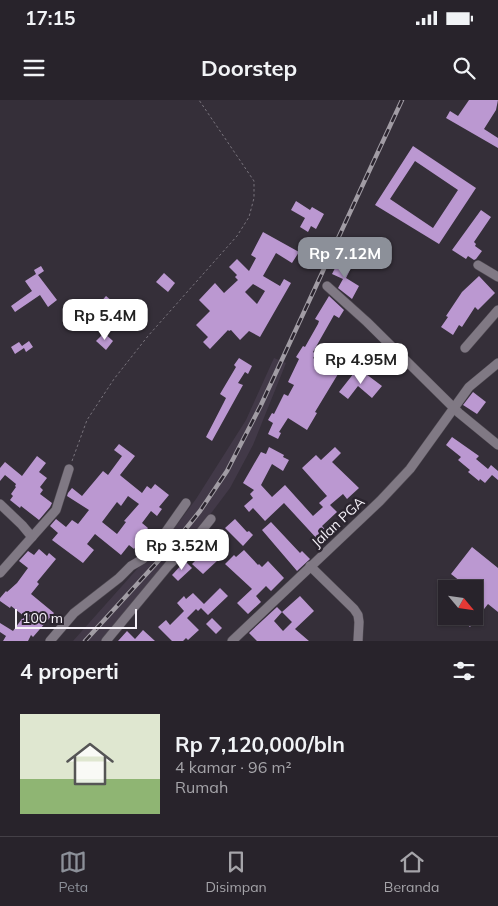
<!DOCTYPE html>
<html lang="id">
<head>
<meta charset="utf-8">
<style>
	:root { --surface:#28232b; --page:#302b33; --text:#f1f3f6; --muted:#a5a4a9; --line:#444047; --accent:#8c9099 }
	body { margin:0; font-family:Mulish,sans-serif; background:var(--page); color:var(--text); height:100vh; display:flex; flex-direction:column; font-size:19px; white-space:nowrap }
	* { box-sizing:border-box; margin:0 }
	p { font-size:16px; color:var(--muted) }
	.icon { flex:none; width:28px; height:28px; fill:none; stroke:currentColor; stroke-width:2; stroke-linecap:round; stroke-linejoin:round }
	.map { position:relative; height:541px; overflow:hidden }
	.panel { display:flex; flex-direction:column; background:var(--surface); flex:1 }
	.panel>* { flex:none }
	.needle { width:32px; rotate:119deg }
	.tools { position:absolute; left:438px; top:480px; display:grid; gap:10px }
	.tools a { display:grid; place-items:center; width:45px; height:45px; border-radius:0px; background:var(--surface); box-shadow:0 1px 4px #0004,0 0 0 1px var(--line); font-size:25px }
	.scale { position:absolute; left:15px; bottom:12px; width:122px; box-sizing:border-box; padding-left:5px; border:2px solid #f6f2f9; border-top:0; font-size:14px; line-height:18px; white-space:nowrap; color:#f6f2f9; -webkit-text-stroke:4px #2b252f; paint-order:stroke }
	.price { position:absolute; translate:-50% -42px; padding:0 11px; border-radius:10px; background:#fff; color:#222; font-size:16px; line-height:32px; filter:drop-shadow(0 1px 2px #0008) }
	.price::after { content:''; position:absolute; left:50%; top:30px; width:15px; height:11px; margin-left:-8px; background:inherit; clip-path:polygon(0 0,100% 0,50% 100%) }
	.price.selected { background:var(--accent); color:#fff }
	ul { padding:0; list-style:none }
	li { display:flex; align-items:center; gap:15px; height:125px; padding:0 20px }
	li span { display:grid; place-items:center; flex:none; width:140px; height:100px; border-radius:0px; color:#555 }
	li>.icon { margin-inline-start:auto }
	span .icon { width:60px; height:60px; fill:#fffc; stroke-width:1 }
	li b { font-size:21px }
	h2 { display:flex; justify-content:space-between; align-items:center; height:60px; padding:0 20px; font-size:21px }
	.status { display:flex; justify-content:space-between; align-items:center; height:35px; padding:0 25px; background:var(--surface); direction:ltr }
	.status svg { height:14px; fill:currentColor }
	header { display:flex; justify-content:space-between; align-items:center; height:65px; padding:0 20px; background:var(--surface); font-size:22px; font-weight:700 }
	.tab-bar { display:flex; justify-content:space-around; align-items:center; height:70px; border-top:1px solid var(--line); background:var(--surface); font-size:14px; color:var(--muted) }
	.tab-bar a { display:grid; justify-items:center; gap:2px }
	.tab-bar .selected { color:var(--accent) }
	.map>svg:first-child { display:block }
	.built { fill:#423948 }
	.building { fill:#bb98d1; fill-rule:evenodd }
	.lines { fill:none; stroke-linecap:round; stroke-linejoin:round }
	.street-casing { stroke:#514c54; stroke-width:10 }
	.path { stroke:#79747d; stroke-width:1; stroke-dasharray:2.5 2.5; stroke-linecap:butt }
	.street { stroke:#807984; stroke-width:9 }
	.rail-casing { stroke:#a19ca4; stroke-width:4.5 }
	.rail { stroke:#2b252f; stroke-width:2.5; stroke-dasharray:8; stroke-linecap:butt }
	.labels { text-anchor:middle; stroke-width:5; stroke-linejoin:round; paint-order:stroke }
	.street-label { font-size:14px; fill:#f6f2f9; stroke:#2b252f }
</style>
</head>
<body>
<div class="status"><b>17:15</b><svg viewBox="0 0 49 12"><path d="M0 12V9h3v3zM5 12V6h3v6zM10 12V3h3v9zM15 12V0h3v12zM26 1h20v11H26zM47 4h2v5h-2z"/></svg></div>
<header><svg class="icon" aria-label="menu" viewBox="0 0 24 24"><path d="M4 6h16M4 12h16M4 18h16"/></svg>Doorstep<svg class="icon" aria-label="search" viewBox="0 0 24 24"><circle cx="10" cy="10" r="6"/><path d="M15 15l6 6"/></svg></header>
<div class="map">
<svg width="498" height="541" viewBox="0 0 498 541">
	<rect width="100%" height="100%" fill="#352f39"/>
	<polygon class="built" points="274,258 286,263 253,345 230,388 212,412 106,541 73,541 179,422 196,399 246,320"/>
	<g class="building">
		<polygon points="469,0 498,0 496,10 484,29 498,38 498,48 446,18 450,11 458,16"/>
		<path d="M413 46 476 88 439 144 375 105ZM415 61 458 90 433 128 390 99Z"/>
		<polygon points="296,101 310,110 312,107 324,114 316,129 311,126 308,132 300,127 305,118 291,110"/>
		<polygon points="481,110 491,117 474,142 476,144 475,146 482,151 476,159 474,160 468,156 466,159 452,150"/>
		<path d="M263 132 299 152 292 163 276 153 263 176 280 186 284 179 291 183 260 237 249 231 240 240 231 230 229 231 228 230 210 249 203 242 208 237 196 225 210 211 199 200 215 183 224 193 238 180 235 177 237 175 229 167 237 159 249 171 256 158 251 155ZM253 184 265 191 257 204 245 192Z"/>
		<polygon points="339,160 352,166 346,178 359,186 352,199 338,188 343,179 332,174"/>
		<polygon points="41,166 44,171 38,175 57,200 48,207 40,195 15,212 11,206 32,191 25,181 36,174 34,170"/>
		<polygon points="164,173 175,183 168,192 156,182"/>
		<polygon points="479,176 495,193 478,210 475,207 462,227 459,225 453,235 441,227 448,217 446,216 462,192"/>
		<polygon points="106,196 119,207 112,215 99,204"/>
		<polygon points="329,196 344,210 339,218 334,215 313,252 316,254 313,258 328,268 338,255 337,253 344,244 357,255 349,264 343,259 333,271 338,274 315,312 317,313 307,330 288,318 279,332 281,333 278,339 268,334 273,323 268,320 272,313 274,314 284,294 288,296 294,285 288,282 299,259 296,257 303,246 305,247 318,224 319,221 315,219"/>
		<polygon points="104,233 113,241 106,250 96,241"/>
		<polygon points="29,241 33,247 26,252 24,248 15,254 11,247 19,242 22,246"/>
		<polygon points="239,258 252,266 248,274 245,272 238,283 243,285 212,341 206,337 223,304 226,298 220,294 236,267 234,265"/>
		<polygon points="358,268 382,286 372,298 358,286 348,299 339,292"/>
		<polygon points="473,292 486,302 477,314 463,305"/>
		<polygon points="452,337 479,356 476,359 488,369 491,365 498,371 498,380 492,375 485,383 480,379 479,381 468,372 470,370 458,360 461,357 446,345"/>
		<path d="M119 344 135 356 120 375 121 376 142 393 147 386 151 389 155 384 169 395 159 407 162 409 157 416 151 411 142 423 148 428 134 449 129 445 121 455 95 434 87 444 94 450 83 463 52 440 58 433 50 426 56 419 66 427 72 420 78 424 89 410 67 396 68 393 72 388 82 396 103 371 108 375 122 356 114 350ZM128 396 139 404 124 421 126 422 117 434 102 422 117 402 121 406Z"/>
		<polygon points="269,347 284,355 283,357 289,360 283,371 272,364 261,385 272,397 285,385 313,416 323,407 319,403 327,396 302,368 316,355 321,360 335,347 341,353 332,362 359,388 347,399 343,394 330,405 337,412 322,426 328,433 319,441 284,403 265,421 253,408 249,412 244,406 253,398 250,394 254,390 243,383 261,352 266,354"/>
		<polygon points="37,356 46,363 39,372 47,378 40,387 43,390 40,394 52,403 50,407 39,420 21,406 20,408 10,400 13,396 11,394 16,387 15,386 16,384 5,375 0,381 0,368 5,362 22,376"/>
		<polygon points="235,419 247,432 249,431 253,435 243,446 225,428"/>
		<polygon points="271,422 300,453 302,451 310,459 297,471 262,430"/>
		<polygon points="472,447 498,468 498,512 488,504 470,527 457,516 474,516 474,489 470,489 451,474"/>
		<polygon points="39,449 47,456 49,453 56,459 37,482 39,484 31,494 54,513 33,537 31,535 28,541 3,541 6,536 0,532 0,523 13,531 24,516 11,506 10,508 0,501 0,498 6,491 7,492 17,483 28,468 19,461 28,451 34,455"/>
		<polygon points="207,449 218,460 203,474 192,464"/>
		<polygon points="244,450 258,465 259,464 262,467 268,461 284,478 271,491 266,486 256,496 261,502 248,514 237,503 252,489 250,487 225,464 234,455 236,457"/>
		<polygon points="185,461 192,468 178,481 172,475"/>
		<polygon points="220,488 228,496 208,515 201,508 198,511 196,509 187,518 199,530 188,540 186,538 183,541 172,541 158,527 166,520 170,525 184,511 177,503 184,496 186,499 193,493 204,504"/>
		<path d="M300 496 314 511 295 529 309 541H257L249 533 277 507 282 512ZM282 512 292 522 283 531 274 521Z"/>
		<polygon points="212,518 222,528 216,534 206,524"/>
		<polygon points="143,530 155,541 118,541 127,531 135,539"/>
	</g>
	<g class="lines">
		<defs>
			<g id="street">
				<polyline points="478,165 498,177"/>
				<polyline points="327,186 367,222 459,313 498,345"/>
				<polyline points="465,248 498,210"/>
				<polyline points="0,404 22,425 32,437"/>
				<polyline points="310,466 354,509 358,515 359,522 358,541"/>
				<polyline points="0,473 56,410 69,369"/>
				<polyline points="50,541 74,513 119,478 131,466 143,459 160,440 186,403"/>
				<polyline points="106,541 169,465 195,439 211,419"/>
				<polyline points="232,541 380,401 410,369 469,287 498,263"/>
			</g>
		</defs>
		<use href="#street" class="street-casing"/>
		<polyline class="path" points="72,361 87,320 114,279 148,236 237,136 249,117 254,98 254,81 199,0"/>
		<use href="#street" class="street"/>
		<defs>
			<polyline id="rail" points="85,541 172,446 200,411 227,371 261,305 402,0"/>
		</defs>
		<use href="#rail" class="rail-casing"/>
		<use href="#rail" class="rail"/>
	</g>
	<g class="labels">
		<g class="street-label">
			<text transform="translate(338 422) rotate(-43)" y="5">Jalan PGA</text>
		</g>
	</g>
</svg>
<div class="tools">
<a><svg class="needle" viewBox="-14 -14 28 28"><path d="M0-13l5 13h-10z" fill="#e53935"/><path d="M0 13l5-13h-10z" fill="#a5a4a9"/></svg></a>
</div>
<div class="scale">100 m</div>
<b class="price selected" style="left:345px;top:179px">Rp 7.12M</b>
<b class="price" style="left:105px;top:241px">Rp 5.4M</b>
<b class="price" style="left:361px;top:285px">Rp 4.95M</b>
<b class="price" style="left:182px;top:471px">Rp 3.52M</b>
</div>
<section class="panel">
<h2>4 properti<svg class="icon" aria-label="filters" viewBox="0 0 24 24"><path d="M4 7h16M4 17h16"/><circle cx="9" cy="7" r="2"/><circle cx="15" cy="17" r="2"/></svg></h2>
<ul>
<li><span style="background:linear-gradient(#dfe7d0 65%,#8fb573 0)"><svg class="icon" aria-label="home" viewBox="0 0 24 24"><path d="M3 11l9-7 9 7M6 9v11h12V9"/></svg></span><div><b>Rp 7,120,000/bln</b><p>4 kamar · 96 m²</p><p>Rumah</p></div></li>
</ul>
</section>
<nav class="tab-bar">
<a class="selected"><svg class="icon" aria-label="map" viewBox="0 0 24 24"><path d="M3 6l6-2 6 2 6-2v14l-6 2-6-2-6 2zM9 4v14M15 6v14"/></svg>Peta</a>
<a><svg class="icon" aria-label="saved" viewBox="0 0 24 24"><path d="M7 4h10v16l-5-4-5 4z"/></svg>Disimpan</a>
<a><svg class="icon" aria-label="home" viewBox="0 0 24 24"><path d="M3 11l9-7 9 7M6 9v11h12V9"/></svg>Beranda</a>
</nav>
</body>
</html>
